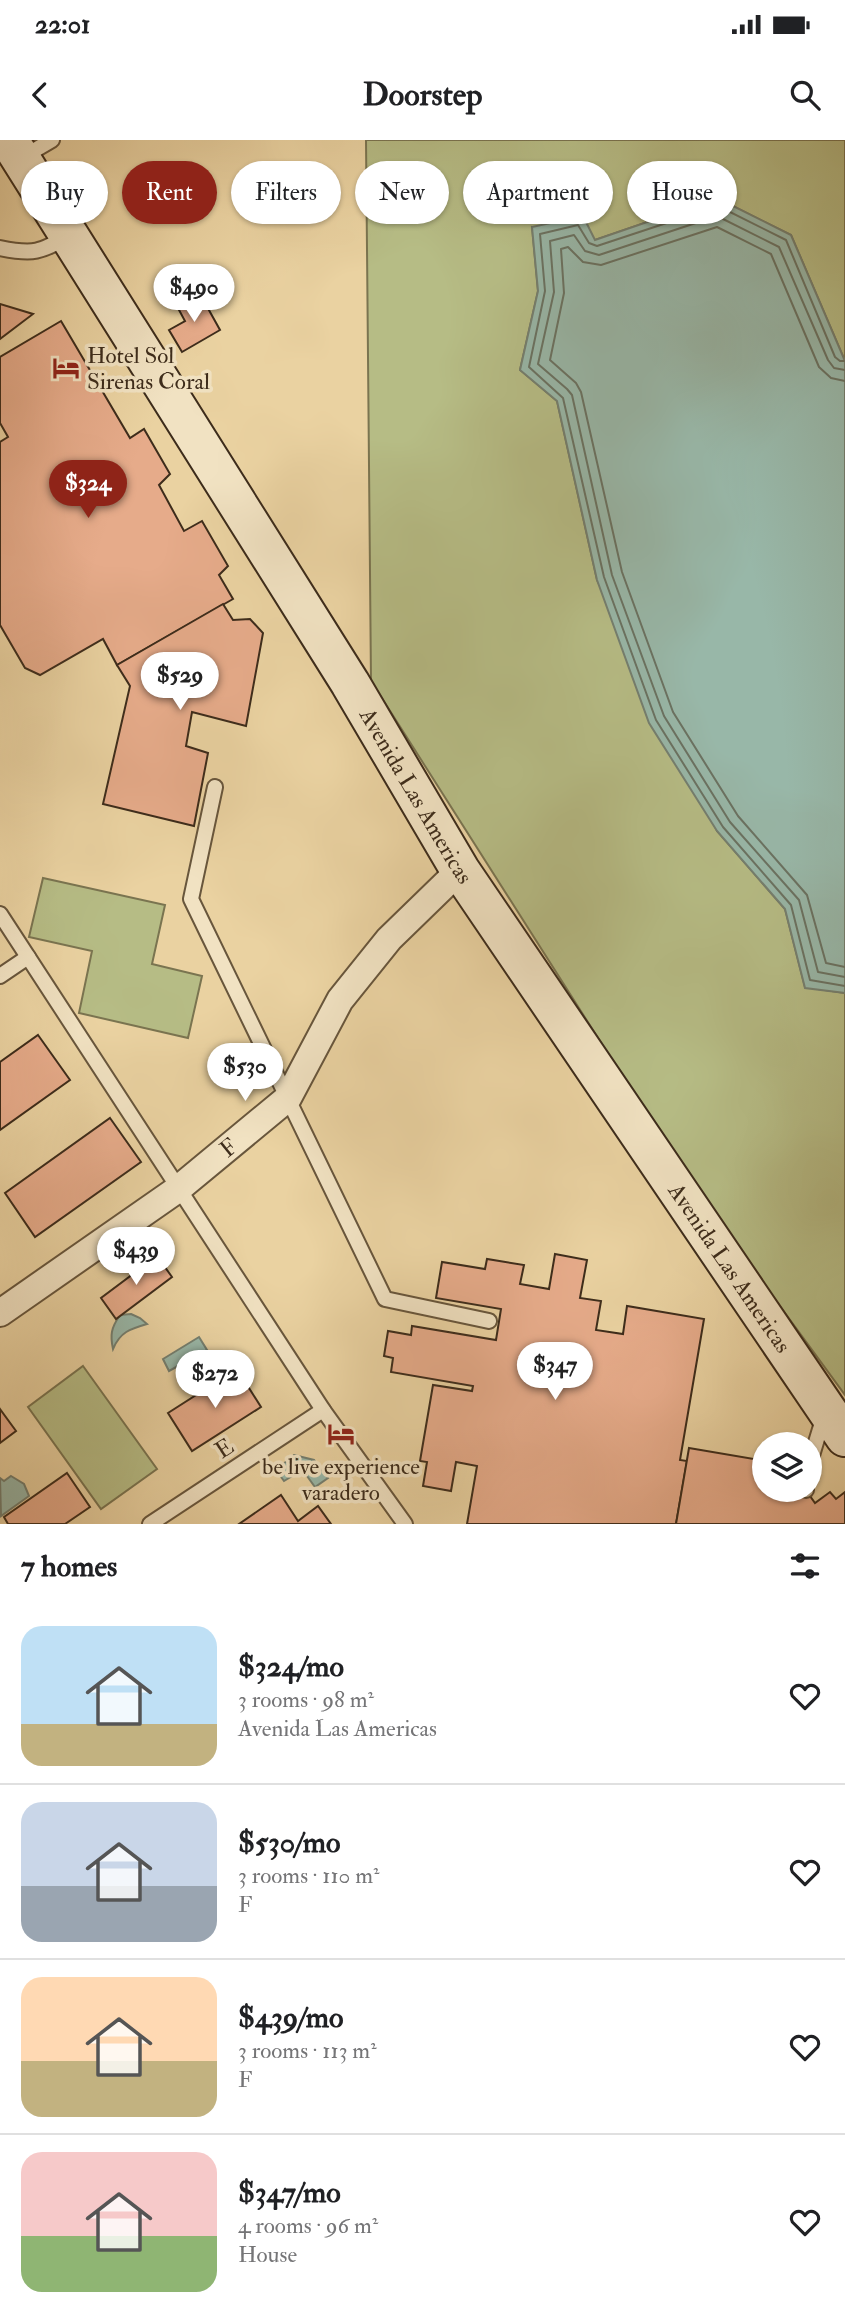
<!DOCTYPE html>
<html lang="en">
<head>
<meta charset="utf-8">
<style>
	:root { --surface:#fff; --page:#f6f6f6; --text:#202124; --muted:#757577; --line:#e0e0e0; --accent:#8f2418 }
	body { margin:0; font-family:"IM FELL Double Pica",serif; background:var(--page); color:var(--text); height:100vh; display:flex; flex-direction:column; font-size:26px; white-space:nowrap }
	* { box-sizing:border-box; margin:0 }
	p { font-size:23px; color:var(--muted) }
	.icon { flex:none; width:38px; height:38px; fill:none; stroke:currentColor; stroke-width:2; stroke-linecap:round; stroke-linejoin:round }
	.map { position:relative; height:1384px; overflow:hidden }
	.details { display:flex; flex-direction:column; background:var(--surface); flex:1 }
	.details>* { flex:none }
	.top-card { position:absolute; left:21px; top:21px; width:803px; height:63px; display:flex; gap:14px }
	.controls { position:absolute; left:752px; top:1292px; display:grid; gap:14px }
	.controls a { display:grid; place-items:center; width:70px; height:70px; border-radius:50%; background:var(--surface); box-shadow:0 2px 5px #0004; font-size:35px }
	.price { position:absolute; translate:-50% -60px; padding:0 16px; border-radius:24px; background:#fff; color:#222; font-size:23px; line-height:46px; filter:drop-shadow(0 2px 4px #0008) }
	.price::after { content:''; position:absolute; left:50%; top:42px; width:21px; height:16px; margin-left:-10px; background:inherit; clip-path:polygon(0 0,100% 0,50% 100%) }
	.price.selected { background:var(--accent); color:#fff }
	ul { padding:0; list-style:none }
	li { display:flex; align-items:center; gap:21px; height:175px; padding:0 21px }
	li+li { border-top:2px solid var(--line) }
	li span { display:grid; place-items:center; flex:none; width:196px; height:140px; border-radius:21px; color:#555 }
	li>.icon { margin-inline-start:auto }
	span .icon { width:84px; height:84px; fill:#fffc; stroke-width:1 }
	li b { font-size:30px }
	h2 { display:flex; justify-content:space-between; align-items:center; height:84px; padding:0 21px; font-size:30px }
	.tag { padding:0 24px; border-radius:32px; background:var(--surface); box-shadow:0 2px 5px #0004; font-size:24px; line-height:63px }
	.tag.selected { background:var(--accent); color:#fff }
	.status { display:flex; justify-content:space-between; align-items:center; height:49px; padding:0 35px; background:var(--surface); direction:ltr }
	.status svg { height:19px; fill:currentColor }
	header { display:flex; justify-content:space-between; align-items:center; height:91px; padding:0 21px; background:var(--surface); font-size:32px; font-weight:700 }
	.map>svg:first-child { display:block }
	.green { fill:#b6bc85; stroke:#7a7450; stroke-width:2 }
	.water { fill:#98b7a8; stroke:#747f70; stroke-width:2 }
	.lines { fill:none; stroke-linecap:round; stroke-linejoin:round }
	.shore { stroke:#6a7262; stroke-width:2 }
	.building { fill:#e6ab8a; stroke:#3d2c1b; stroke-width:2 }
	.lane-casing { stroke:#68563c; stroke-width:18 }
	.street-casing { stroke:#68563c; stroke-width:30 }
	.secondary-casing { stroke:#3d2c1b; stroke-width:42 }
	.lane { stroke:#f1e2c2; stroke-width:14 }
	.street { stroke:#f1e2c2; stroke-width:26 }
	.secondary { stroke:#f1e2c2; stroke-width:38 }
	.labels { text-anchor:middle; stroke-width:7; stroke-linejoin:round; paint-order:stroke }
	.poi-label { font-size:23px; fill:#3d2c1b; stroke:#f1e2c2; text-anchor:start }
	.street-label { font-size:23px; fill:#3d2c1b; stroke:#f1e2c2 }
</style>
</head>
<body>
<div class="status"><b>22:01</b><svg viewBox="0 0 49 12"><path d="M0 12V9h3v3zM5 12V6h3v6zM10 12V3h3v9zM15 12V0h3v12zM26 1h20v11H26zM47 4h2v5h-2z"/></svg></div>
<header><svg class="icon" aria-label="back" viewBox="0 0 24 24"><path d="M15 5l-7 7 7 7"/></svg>Doorstep<svg class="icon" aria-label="search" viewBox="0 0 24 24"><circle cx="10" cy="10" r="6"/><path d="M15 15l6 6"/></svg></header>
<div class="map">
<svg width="845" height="1384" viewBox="0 0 845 1384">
	<rect width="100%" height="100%" fill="#ead2a1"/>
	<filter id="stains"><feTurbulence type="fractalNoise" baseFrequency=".00286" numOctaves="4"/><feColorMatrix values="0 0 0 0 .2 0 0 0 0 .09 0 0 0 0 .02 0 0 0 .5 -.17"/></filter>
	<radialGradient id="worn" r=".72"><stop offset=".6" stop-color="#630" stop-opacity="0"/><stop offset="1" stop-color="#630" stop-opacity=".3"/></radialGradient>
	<g class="green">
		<polygon points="366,0 845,0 845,221 791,95 717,58 595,100 532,87 538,151 520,230 557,261 597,440 717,691 785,769 805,847 845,853 845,1255 694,1049 371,541"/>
		<polygon points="43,738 165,765 152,824 202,836 188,898 79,873 92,811 29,797"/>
		<polygon points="83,1226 157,1329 101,1369 28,1267"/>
	</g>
	<g class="water">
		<polygon points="717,58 791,95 845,221 845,853 805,848 785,769 717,691 649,583 597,440 557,261 520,230 538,151 532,87 583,76 595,100"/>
		<path d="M131 1174 140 1178 147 1184C130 1189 120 1192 113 1209 110 1195 111 1188 120 1175Z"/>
		<polygon points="199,1197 207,1210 169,1231 163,1219"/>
		<polygon points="294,1315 314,1320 328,1338 315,1347 307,1336 299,1332 284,1341 276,1330"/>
		<polygon points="11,1336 24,1344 29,1356 1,1376 0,1338 4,1341"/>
	</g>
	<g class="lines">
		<g class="shore">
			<polyline points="845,221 840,221 835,217 786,100 718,66 597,106 589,103 578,85 540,94 545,151 529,227 563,258 604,437 656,580 723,687 791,765 810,840 845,846"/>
			<polyline points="845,230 834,228 828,220 779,107 717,76 599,115 585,111 574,95 550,101 554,152 538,224 567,249 572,255 612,435 664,576 730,682 799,760 818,832 845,837"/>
			<polyline points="845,241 831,238 819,227 771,114 717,87 601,125 583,122 568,107 561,109 564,153 550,220 576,243 581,252 622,432 673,572 738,676 807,755 826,823 845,827"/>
		</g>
	</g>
	<g class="building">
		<polygon points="200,154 220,190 182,212 169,190 185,181 178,168"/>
		<polygon points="0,164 33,174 0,199"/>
		<polygon points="61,181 130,298 144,289 170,334 159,345 184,391 202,381 228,426 219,435 233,459 117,525 103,499 40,535 25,528 0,485 0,302 8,297 0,283 0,217"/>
		<polygon points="223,464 233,480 250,479 263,493 246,586 192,572 186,606 208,613 194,686 103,664 130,546 117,525"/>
		<polygon points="38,895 70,940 0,990 0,922"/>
		<polygon points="110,978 141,1022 35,1097 5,1053"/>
		<polygon points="555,1114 587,1120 580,1158 601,1161 596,1190 623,1194 627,1166 704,1179 680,1320 687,1321 676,1384 467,1384 477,1326 456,1322 451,1351 423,1346 427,1322 420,1321 433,1245 472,1251 473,1246 391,1232 393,1218 384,1216 388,1191 411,1195 412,1186 496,1200 501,1169 436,1158 442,1122 485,1129 487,1119 524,1125 520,1144 549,1149"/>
		<polygon points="157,1116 172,1137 116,1179 101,1158"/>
		<polygon points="237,1229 261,1267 192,1311 168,1273"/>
		<polygon points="0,1269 16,1291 0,1303"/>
		<polygon points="689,1308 765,1321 765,1349 805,1349 815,1363 830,1352 836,1359 845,1352 845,1384 676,1384"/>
		<polygon points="67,1333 90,1367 65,1384 8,1384 4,1377"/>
		<polygon points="281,1355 298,1381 318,1366 331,1384 239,1384"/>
	</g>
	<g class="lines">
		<defs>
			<g id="lane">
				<polyline points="23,17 52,0"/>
				<path d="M0 108C34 115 40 112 69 96"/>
				<polyline points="215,647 191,759 385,1159 489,1181"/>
				<polyline points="0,774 323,1270 405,1384"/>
				<polyline points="0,836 28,817"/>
				<polyline points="810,1322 824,1276"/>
				<polyline points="806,1350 806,1349"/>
				<polyline points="150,1384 323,1270"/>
			</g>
			<g id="street">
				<path id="s1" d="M0 1173 178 1049 288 958 340 860 389 799 460 730"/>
			</g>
			<g id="secondary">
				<path id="s2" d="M9 0 350 543 460 730 845 1297"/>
			</g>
		</defs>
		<use href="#lane" class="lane-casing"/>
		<use href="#street" class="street-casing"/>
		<use href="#secondary" class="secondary-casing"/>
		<use href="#lane" class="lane"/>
		<use href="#street" class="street"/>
		<use href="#secondary" class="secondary"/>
	</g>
	<defs>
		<symbol id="hotel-bare" viewBox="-9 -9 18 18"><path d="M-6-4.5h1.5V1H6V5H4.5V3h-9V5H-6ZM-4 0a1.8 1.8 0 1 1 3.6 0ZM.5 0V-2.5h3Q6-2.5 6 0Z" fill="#8f2418" stroke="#f1e2c2" stroke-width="2.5" paint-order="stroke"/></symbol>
	</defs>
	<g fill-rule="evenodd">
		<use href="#hotel-bare" x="47" y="209" width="38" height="38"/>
		<use href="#hotel-bare" x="322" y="1275" width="38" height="38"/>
	</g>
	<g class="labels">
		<g class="poi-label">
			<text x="87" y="223">Hotel Sol<tspan x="87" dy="26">Sirenas Coral</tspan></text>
			<text x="341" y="1334" text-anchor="middle">be live experience<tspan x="341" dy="26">varadero</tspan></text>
		</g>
		<g class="street-label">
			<text dy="8" stroke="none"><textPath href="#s2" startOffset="772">Avenida Las Americas</textPath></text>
			<text dy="8" stroke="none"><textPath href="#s1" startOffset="282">F</textPath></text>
			<text dy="8" stroke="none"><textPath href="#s2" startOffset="1339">Avenida Las Americas</textPath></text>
			<text transform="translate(224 1308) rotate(-33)" y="8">E</text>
		</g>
	</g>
	<rect width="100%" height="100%" filter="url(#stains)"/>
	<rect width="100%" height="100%" fill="url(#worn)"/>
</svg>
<div class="controls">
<a><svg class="icon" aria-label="layers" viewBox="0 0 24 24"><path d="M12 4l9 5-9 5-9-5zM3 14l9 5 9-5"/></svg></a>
</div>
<b class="price" style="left:194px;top:184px">$490</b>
<b class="price selected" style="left:88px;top:380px">$324</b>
<b class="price" style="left:180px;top:572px">$529</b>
<b class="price" style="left:245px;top:963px">$530</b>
<b class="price" style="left:136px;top:1147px">$439</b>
<b class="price" style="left:555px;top:1262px">$347</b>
<b class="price" style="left:215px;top:1270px">$272</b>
<div class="top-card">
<a class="tag">Buy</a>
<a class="tag selected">Rent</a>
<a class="tag">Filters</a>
<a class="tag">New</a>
<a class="tag">Apartment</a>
<a class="tag">House</a>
</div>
</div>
<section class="details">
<h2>7 homes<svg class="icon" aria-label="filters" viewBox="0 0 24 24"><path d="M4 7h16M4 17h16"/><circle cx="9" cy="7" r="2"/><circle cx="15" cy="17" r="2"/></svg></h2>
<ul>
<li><span style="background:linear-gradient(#bfe0f5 70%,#c2b280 0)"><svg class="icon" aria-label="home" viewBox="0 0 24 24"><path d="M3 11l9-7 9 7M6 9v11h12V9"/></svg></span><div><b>$324/mo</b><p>3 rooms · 98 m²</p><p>Avenida Las Americas</p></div><svg class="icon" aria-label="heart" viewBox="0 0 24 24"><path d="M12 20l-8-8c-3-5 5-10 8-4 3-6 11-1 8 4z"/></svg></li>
<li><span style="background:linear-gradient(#c9d6e8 60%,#9aa5b1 0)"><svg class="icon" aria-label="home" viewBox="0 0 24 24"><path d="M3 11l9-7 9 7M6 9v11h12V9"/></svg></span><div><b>$530/mo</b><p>3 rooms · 110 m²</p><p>F</p></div><svg class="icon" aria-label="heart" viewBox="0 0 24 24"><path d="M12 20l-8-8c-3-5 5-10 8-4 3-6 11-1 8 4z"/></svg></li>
<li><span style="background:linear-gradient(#ffd9b3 60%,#c2b280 0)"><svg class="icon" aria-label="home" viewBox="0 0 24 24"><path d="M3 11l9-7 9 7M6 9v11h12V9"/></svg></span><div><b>$439/mo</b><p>3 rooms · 113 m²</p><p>F</p></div><svg class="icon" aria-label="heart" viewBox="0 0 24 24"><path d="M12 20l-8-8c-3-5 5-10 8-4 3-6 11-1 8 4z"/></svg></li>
<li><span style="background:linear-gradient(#f6c9c9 60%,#8fb573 0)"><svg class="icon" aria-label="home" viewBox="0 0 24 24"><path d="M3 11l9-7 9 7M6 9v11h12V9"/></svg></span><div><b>$347/mo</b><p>4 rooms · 96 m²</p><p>House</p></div><svg class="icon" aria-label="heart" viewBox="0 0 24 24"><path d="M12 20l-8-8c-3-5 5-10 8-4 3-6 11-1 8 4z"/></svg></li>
</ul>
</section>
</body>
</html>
